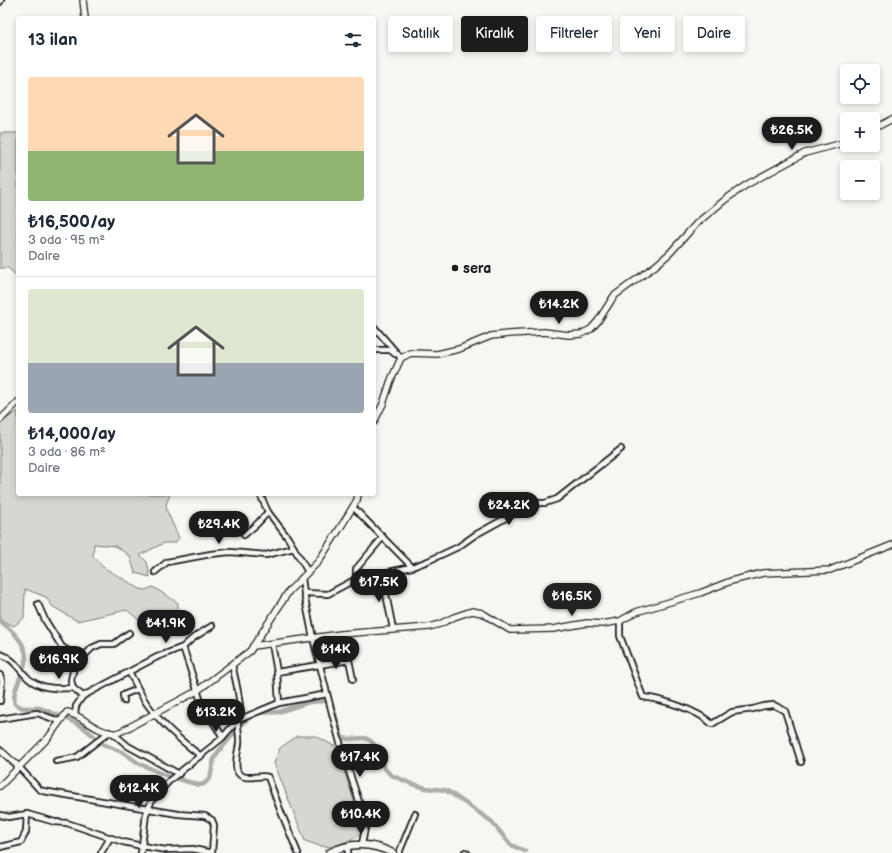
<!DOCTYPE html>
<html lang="tr">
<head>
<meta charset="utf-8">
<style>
	:root { --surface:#fff; --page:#f6f6f7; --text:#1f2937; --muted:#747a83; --line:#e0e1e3; --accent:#1c1c1c }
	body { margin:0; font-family:"Balsamiq Sans",sans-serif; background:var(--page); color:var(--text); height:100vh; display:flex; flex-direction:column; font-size:15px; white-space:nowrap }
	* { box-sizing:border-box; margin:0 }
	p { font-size:13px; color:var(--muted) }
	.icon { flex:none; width:22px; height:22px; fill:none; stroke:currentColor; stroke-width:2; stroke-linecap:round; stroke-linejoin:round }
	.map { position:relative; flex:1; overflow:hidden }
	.panel { position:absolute; left:16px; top:16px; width:360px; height:480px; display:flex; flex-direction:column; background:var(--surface); border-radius:4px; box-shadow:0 2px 6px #0003 }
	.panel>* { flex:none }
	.top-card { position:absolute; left:388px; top:16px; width:380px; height:36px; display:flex; gap:8px }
	.controls { position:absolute; left:840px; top:64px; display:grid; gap:8px }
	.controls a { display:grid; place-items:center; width:40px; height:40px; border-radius:4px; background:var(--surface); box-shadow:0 2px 6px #0003; font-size:20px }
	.price { position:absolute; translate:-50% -34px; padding:0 9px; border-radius:14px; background:var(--accent); color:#fff; font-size:13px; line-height:26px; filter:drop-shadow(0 1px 2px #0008) }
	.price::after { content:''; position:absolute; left:50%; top:24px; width:12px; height:9px; margin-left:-6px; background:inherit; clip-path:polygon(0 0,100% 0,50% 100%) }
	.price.selected { background:#222; color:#fff }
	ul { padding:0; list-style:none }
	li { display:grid; align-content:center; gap:8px; height:212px; padding:0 12px }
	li+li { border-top:1px solid var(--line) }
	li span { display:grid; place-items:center; height:124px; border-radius:4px; color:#555 }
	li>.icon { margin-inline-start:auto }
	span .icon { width:72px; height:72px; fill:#fffc; stroke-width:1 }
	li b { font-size:17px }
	h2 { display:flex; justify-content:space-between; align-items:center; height:48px; padding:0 12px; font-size:17px }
	.pill { padding:0 14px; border-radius:4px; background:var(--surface); box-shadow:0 2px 6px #0003; font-size:14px; line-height:36px }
	.pill.selected { background:var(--accent); color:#fff }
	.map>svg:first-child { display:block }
	.green { fill:#d6d6d2; stroke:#797977 }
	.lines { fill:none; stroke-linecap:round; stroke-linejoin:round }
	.canal { stroke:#acaca9; stroke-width:4.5 }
	.minor-casing { stroke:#1c1c1c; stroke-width:8 }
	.tertiary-casing { stroke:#1c1c1c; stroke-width:8 }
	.secondary-casing { stroke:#1c1c1c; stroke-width:9 }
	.minor { stroke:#f6f6f2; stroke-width:4.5 }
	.tertiary { stroke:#f6f6f2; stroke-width:5.5 }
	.secondary { stroke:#f6f6f2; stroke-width:6 }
	.poi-dot { fill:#1c1c1c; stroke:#f6f6f2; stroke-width:1.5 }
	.labels { text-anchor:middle; stroke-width:3; stroke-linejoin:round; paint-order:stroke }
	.poi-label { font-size:14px; font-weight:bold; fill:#1c1c1c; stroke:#f6f6f2; text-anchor:start }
</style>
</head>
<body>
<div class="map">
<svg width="892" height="853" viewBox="0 0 892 853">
	<rect width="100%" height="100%" fill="#f6f6f2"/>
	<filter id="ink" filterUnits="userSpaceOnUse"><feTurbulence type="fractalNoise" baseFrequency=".025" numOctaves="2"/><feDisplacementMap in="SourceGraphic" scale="8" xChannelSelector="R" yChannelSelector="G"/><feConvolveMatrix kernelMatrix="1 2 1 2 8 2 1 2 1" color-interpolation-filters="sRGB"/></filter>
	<g filter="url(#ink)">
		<g class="green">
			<polygon points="0,133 18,133 18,277 8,268 0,268"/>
			<polygon points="18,411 18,494 170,494 166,505 167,511 179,538 175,543 164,543 140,555 147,562 150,577 135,573 130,556 115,546 94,544 93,556 103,567 140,589 145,590 153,587 178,603 178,617 156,627 141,622 127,610 77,621 52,606 46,597 25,589 24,618 14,626 0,620 0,423"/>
			<polygon points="297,736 316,736 336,747 365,833 334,847 320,846 305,841 274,763 280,748"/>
		</g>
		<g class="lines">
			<g class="canal">
				<path d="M0 621C10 628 25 642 26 656 26 665 21 675 18 683 15 690 13 698 15 704L23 708H40L58 715"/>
				<polyline points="66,718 83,727 103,744 124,753 140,764 165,775 199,785 204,784 210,778 214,759 218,752 244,722 256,713 278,712 309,702 326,701 330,702 333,707 342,738 349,739 365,738 371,741 375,746 384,768 391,775 412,784 426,788 445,790 452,794 491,821 511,845 525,851"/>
			</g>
			<defs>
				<g id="minor">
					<polyline points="0,2 1,0"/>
					<polyline points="374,327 401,358"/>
					<polyline points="374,350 390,350 395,354"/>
					<polyline points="260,494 268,512 288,538 308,572"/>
					<polyline points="353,507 412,567"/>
					<polyline points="244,535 257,524 268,512"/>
					<polyline points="155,572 167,562 211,554 230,552 266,555 294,548"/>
					<polyline points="382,574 393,629"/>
					<polyline points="302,578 304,593 313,638 332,713 342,750 366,823 362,844"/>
					<polyline points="356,579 356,569 383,537"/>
					<polyline points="304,593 328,594 356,579 412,567 428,561 458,547 475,535 513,514 539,503 545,503 557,499 621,449"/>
					<polyline points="38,604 45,620 62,647 81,659"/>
					<path d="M620 621V636L643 697C664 700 696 709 712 724L732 712 753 709 764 706 774 705 785 711 801 762"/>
					<polyline points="341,634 349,660 353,679"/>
					<polyline points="183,647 193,638 212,626"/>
					<path d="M0 654C12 658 16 665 24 674 36 689 55 689 73 688L83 696"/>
					<path d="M232 665C235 677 241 702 240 714 240 716 238 718 238 720 237 728 240 735 239 744 238 752 233 767 239 774 245 781 261 774 268 777L281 812 298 853"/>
					<path d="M129 672C135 682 140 694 147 704 162 725 181 741 201 756"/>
					<polyline points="277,672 349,660"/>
					<polyline points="0,675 2,681 0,701"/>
					<polyline points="73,688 71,680 74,667 81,659 92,648 101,644 114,644 129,633"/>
					<polyline points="124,701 123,695 138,689"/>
					<polyline points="279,703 327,694"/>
					<polyline points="75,714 76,706 83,696 157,657 183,647 202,705 223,737"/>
					<polyline points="0,719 37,713 59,721"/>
					<polyline points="114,734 128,746 179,774"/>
					<polyline points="56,761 68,759 77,757 109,732"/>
					<polyline points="19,767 39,789 43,791 178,814 205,816 212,820 214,825 212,853"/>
					<polyline points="0,815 9,817 27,814 55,822 67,823 123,842 142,846 166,850 193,849 212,853"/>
					<polyline points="348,846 348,853"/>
					<polyline points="0,847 21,842 26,832 27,814"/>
					<polyline points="101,853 110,838"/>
					<polyline points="141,853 146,814 152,800 159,792 170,780 221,739 238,720 279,703 277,672 272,644"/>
					<polyline points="399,853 415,814"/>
					<polyline points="464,853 465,852 467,853"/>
				</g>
				<g id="tertiary">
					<polyline points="83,0 85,18"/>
					<polyline points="873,129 892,119"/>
					<polyline points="0,420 18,402"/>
					<polyline points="374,422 383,404 391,380 401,358 411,353 437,354 459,349 491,336 509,334 544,332 569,335 581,334 591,329 598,321 614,296 655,266 669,254 697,223 726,199 746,185 805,153 847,142"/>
					<polyline points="253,646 341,634 429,627 440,624 454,617 472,611 482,613 510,630 553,629 587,623 602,624 620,621 636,612 700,593 731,581 763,573 830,570 892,545"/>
					<polyline points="0,750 19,767"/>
					<path d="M0 786 48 738 67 712C83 716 96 732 113 733 116 734 119 732 122 731L197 691 250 651 289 591 318 562 342 525 357 500 358 494"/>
				</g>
				<path id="secondary" d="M329 853C351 841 372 843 393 853"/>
			</defs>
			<use href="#minor" class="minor-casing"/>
			<use href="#tertiary" class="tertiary-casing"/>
			<use href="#secondary" class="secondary-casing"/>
			<use href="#minor" class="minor"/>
			<use href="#tertiary" class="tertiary"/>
			<use href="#secondary" class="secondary"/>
		</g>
	</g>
	<circle class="poi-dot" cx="455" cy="268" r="4"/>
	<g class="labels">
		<g class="poi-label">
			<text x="463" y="273">sera</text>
		</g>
	</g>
</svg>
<div class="controls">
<a><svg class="icon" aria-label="locate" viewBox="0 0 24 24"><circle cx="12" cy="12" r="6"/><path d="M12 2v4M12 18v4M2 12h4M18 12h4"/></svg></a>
<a>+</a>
<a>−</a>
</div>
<b class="price" style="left:792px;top:151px">₺26.5K</b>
<b class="price" style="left:559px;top:325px">₺14.2K</b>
<b class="price" style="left:509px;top:526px">₺24.2K</b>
<b class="price" style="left:219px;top:545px">₺29.4K</b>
<b class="price" style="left:379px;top:603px">₺17.5K</b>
<b class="price selected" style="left:572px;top:617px">₺16.5K</b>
<b class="price" style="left:166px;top:644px">₺41.9K</b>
<b class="price" style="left:336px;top:670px">₺14K</b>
<b class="price" style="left:59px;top:680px">₺16.9K</b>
<b class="price" style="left:216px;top:733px">₺13.2K</b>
<b class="price" style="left:360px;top:778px">₺17.4K</b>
<b class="price" style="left:139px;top:809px">₺12.4K</b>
<b class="price" style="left:361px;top:835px">₺10.4K</b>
<div class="top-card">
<a class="pill">Satılık</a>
<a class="pill selected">Kiralık</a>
<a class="pill">Filtreler</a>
<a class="pill">Yeni</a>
<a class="pill">Daire</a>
</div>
<section class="panel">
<h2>13 ilan<svg class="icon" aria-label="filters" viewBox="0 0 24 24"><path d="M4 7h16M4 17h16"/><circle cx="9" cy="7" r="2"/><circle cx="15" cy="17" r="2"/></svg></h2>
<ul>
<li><span style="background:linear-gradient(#ffd9b3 60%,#8fb573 0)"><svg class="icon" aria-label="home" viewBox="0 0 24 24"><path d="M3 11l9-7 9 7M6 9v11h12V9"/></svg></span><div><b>₺16,500/ay</b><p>3 oda · 95 m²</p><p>Daire</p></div></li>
<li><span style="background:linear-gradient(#dfe7d0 60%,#9aa5b1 0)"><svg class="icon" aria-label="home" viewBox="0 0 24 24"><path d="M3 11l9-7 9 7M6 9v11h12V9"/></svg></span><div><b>₺14,000/ay</b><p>3 oda · 86 m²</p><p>Daire</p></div></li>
</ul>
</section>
</div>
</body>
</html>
